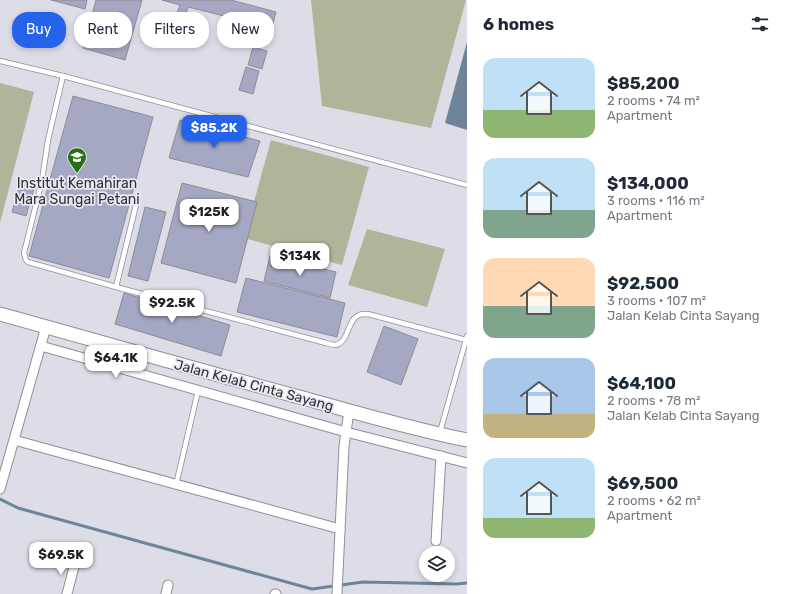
<!DOCTYPE html>
<html lang="en">
<head>
<meta charset="utf-8">
<style>
	:root { --surface:#fff; --page:#f6f6f7; --text:#1f2937; --muted:#747a83; --accent:#2563eb }
	body { margin:0; font-family:Rubik,sans-serif; background:var(--page); color:var(--text); height:100vh; display:flex; flex-direction:column; font-size:15px; white-space:nowrap }
	* { box-sizing:border-box; margin:0 }
	p { font-size:13px; color:var(--muted) }
	.icon { flex:none; width:22px; height:22px; fill:none; stroke:currentColor; stroke-width:2; stroke-linecap:round; stroke-linejoin:round }
	.map { position:relative; flex:1; overflow:hidden }
	.panel { display:flex; flex-direction:column; background:var(--surface); width:320px }
	.panel>* { flex:none }
	.guide { position:absolute; left:12px; top:12px; width:380px; height:36px; display:flex; gap:8px }
	.tools { position:absolute; left:419px; top:546px; display:grid; gap:8px }
	.tools a { display:grid; place-items:center; width:36px; height:36px; border-radius:50%; background:var(--surface); box-shadow:0 2px 6px #0003; font-size:20px }
	.price { position:absolute; translate:-50% -34px; padding:0 9px; border-radius:8px; background:#fff; color:#222; font-size:13px; line-height:26px; filter:drop-shadow(0 1px 2px #0008) }
	.price::after { content:''; position:absolute; left:50%; top:24px; width:12px; height:9px; margin-left:-6px; background:inherit; clip-path:polygon(0 0,100% 0,50% 100%) }
	.price.current { background:var(--accent); color:#fff }
	ul { padding:0; list-style:none }
	li { display:flex; align-items:center; gap:12px; height:100px; padding:0 16px }
	li span { display:grid; place-items:center; flex:none; width:112px; height:80px; border-radius:12px; color:#555 }
	li>.icon { margin-inline-start:auto }
	span .icon { width:48px; height:48px; fill:#fffc; stroke-width:1 }
	li b { font-size:17px }
	h2 { display:flex; justify-content:space-between; align-items:center; height:48px; padding:0 16px; font-size:17px }
	.chip { padding:0 14px; border-radius:16px; background:var(--surface); box-shadow:0 2px 6px #0003; font-size:14px; line-height:36px }
	.chip.current { background:var(--accent); color:#fff }
	main { display:flex; flex:1; min-height:0 }
	.map>svg:first-child { display:block }
	.green { fill:#b1b498 }
	.water { fill:#6e8498 }
	.lines { fill:none; stroke-linecap:round; stroke-linejoin:round }
	.stream { stroke:#6e8498; stroke-width:3 }
	.building { fill:#a5a8c3; stroke:#8b8c95 }
	.service-casing { stroke:#8e8f98; stroke-width:6 }
	.minor-casing { stroke:#8e8f98; stroke-width:11 }
	.secondary-casing { stroke:#8e8f98; stroke-width:15 }
	.service { stroke:#fff; stroke-width:4.5 }
	.minor { stroke:#fff; stroke-width:9 }
	.secondary { stroke:#fff; stroke-width:13 }
	.labels { text-anchor:middle; stroke-width:3.5; stroke-linejoin:round; paint-order:stroke }
	.poi-label { font-size:14px; fill:#303034; stroke:#e9eaf4 }
	.street-label { font-size:14px; fill:#303034; stroke:#e9eaf4 }
</style>
</head>
<body>
<main>
<div class="map">
<svg width="467" height="594" viewBox="0 0 467 594">
	<rect width="100%" height="100%" fill="#dcdde7"/>
	<g class="green">
		<polygon points="311,0 466,0 431,128 322,106"/>
		<polygon points="0,83 34,92 0,223"/>
		<polygon points="271,140 369,167 342,265 244,238"/>
		<polygon points="367,229 445,249 427,307 348,285"/>
	</g>
	<polygon class="water" points="467,42 467,130 445,123"/>
	<g class="lines">
		<polyline class="stream" points="0,499 18,508 312,589 363,582 456,584 467,583"/>
	</g>
	<g class="building">
		<polygon points="51,0 87,0 85,9"/>
		<polygon points="96,0 142,0 125,60 83,48"/>
		<polygon points="162,0 231,0 276,12 271,30 256,26 253,35 245,32 248,22 188,7 185,16 177,13 180,5"/>
		<polygon points="253,47 267,51 262,69 248,65"/>
		<polygon points="246,67 259,71 253,94 239,90"/>
		<polygon points="73,96 153,117 109,278 29,256"/>
		<polygon points="180,120 260,141 248,177 169,158"/>
		<polygon points="21,181 35,185 26,216 12,212"/>
		<polygon points="182,183 257,202 236,283 161,263"/>
		<polygon points="145,207 166,212 148,281 128,276"/>
		<polygon points="270,256 336,272 330,298 264,281"/>
		<polygon points="246,278 345,303 337,337 237,312"/>
		<polygon points="124,293 230,325 221,356 115,324"/>
		<polygon points="384,326 418,339 401,385 367,372"/>
	</g>
	<g class="lines">
		<defs>
			<g id="service">
				<polyline points="0,61 63,76 467,185"/>
				<path d="M63 76 48 140 42 180 24 253 26 260 28 262 116 287 326 343C329 344 333 345 336 345 349 342 347 320 359 315 361 314 365 314 368 314L466 340"/>
				<polyline points="116,287 136,205"/>
				<polyline points="440,432 467,336"/>
				<polyline points="176,485 198,391"/>
			</g>
			<g id="minor">
				<polyline points="41,346 346,432 467,463"/>
				<polyline points="14,440 340,529"/>
				<polyline points="0,489 46,327"/>
				<polyline points="436,541 441,456"/>
				<polyline points="67,594 75,563"/>
				<polyline points="166,594 168,585"/>
				<polyline points="275,594 276,594"/>
				<polyline points="337,594 344,446 349,411"/>
			</g>
			<path id="secondary" d="M0 314C101 342 202 371 303 398 357 413 412 429 467 440"/>
		</defs>
		<use href="#service" class="service-casing"/>
		<use href="#minor" class="minor-casing"/>
		<use href="#secondary" class="secondary-casing"/>
		<use href="#service" class="service"/>
		<use href="#minor" class="minor"/>
		<use href="#secondary" class="secondary"/>
	</g>
	<defs>
		<symbol id="school-pin" viewBox="-11 -11 22 30"><path d="M0 17L-7.5 6A9.5 9.5 0 1 1 7.5 6Z" fill="#267011" stroke="#e9eaf4"/><path d="M0-5L7-2L0 1L-7-2ZM-4 1L0 2.5L4 1V4Q0 6-4 4Z" fill="#fff"/></symbol>
	</defs>
	<g fill-rule="evenodd">
		<use href="#school-pin" x="66" y="146" width="22" height="30"/>
	</g>
	<g class="labels">
		<g class="poi-label">
			<text x="77" y="188">Institut Kemahiran<tspan x="77" dy="16">Mara Sungai Petani</tspan></text>
		</g>
		<g class="street-label">
			<text transform="translate(254 385) rotate(15)" y="5">Jalan Kelab Cinta Sayang</text>
		</g>
	</g>
</svg>
<div class="tools">
<a><svg class="icon" aria-label="layers" viewBox="0 0 24 24"><path d="M12 4l9 5-9 5-9-5zM3 14l9 5 9-5"/></svg></a>
</div>
<b class="price current" style="left:214px;top:149px">$85.2K</b>
<b class="price" style="left:209px;top:233px">$125K</b>
<b class="price" style="left:300px;top:277px">$134K</b>
<b class="price" style="left:172px;top:324px">$92.5K</b>
<b class="price" style="left:116px;top:379px">$64.1K</b>
<b class="price" style="left:61px;top:576px">$69.5K</b>
<div class="guide">
<a class="chip current">Buy</a>
<a class="chip">Rent</a>
<a class="chip">Filters</a>
<a class="chip">New</a>
</div>
</div>
<section class="panel">
<h2>6 homes<svg class="icon" aria-label="filters" viewBox="0 0 24 24"><path d="M4 7h16M4 17h16"/><circle cx="9" cy="7" r="2"/><circle cx="15" cy="17" r="2"/></svg></h2>
<ul>
<li><span style="background:linear-gradient(#bfe0f5 65%,#8fb573 0)"><svg class="icon" aria-label="home" viewBox="0 0 24 24"><path d="M3 11l9-7 9 7M6 9v11h12V9"/></svg></span><div><b>$85,200</b><p>2 rooms · 74 m²</p><p>Apartment</p></div></li>
<li><span style="background:linear-gradient(#bfe0f5 65%,#7fa58c 0)"><svg class="icon" aria-label="home" viewBox="0 0 24 24"><path d="M3 11l9-7 9 7M6 9v11h12V9"/></svg></span><div><b>$134,000</b><p>3 rooms · 116 m²</p><p>Apartment</p></div></li>
<li><span style="background:linear-gradient(#ffd9b3 60%,#7fa58c 0)"><svg class="icon" aria-label="home" viewBox="0 0 24 24"><path d="M3 11l9-7 9 7M6 9v11h12V9"/></svg></span><div><b>$92,500</b><p>3 rooms · 107 m²</p><p>Jalan Kelab Cinta Sayang</p></div></li>
<li><span style="background:linear-gradient(#a9c7e8 70%,#c2b280 0)"><svg class="icon" aria-label="home" viewBox="0 0 24 24"><path d="M3 11l9-7 9 7M6 9v11h12V9"/></svg></span><div><b>$64,100</b><p>2 rooms · 78 m²</p><p>Jalan Kelab Cinta Sayang</p></div></li>
<li><span style="background:linear-gradient(#bfe0f5 75%,#8fb573 0)"><svg class="icon" aria-label="home" viewBox="0 0 24 24"><path d="M3 11l9-7 9 7M6 9v11h12V9"/></svg></span><div><b>$69,500</b><p>2 rooms · 62 m²</p><p>Apartment</p></div></li>
</ul>
</section>
</main>
</body>
</html>
